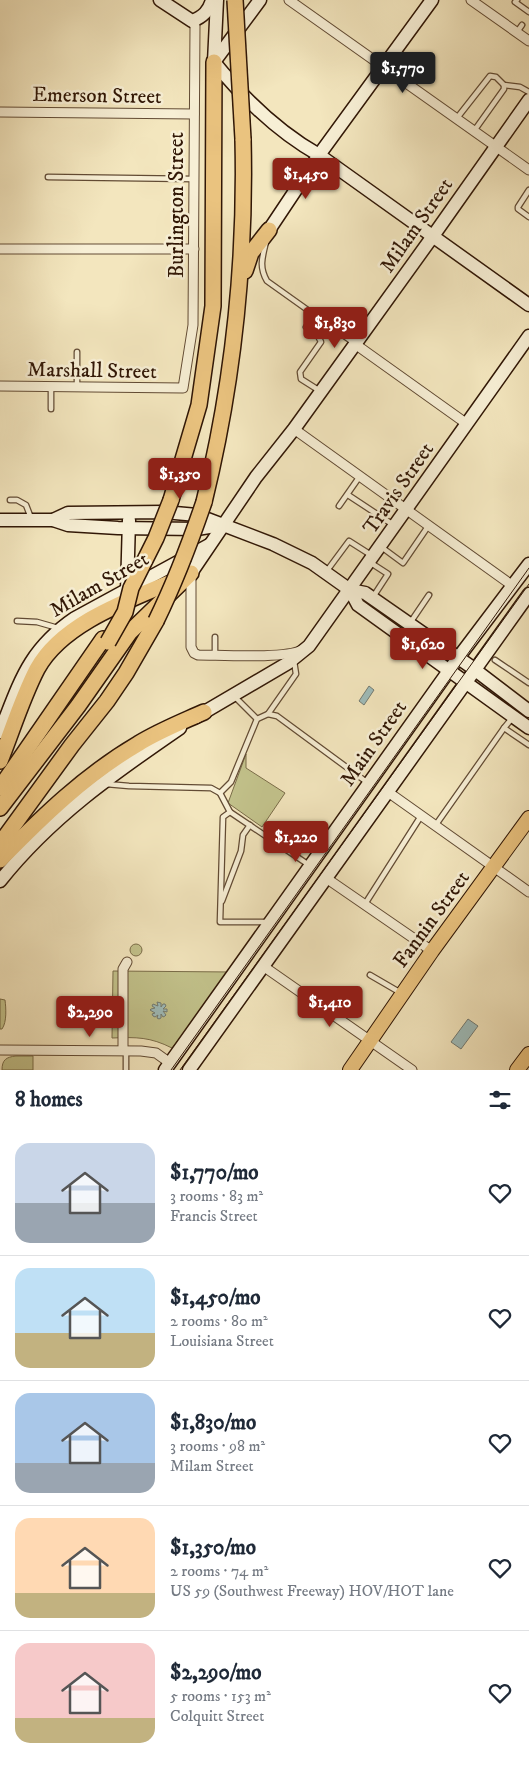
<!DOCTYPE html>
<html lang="en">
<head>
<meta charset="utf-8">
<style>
	:root { --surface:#fff; --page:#f6f6f7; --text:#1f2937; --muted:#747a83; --line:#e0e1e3; --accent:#8f2418 }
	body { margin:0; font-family:"IM FELL DW Pica",serif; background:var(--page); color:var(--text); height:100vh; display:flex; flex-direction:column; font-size:19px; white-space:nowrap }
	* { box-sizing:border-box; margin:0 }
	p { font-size:16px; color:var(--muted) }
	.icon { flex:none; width:28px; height:28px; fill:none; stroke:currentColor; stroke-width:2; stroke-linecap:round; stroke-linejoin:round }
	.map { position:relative; height:1070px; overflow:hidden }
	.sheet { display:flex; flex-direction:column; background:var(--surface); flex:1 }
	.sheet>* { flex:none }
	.price { position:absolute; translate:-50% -42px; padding:0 11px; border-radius:5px; background:var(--accent); color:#fff; font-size:16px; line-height:32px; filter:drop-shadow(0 1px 2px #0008) }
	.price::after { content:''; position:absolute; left:50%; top:30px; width:15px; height:11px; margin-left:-8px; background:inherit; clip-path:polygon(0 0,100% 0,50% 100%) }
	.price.active { background:#222; color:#fff }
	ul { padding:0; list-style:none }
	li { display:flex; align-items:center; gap:15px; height:125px; padding:0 15px }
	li+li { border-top:1px solid var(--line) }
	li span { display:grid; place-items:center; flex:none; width:140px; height:100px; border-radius:15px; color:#555 }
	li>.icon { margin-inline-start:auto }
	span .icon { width:60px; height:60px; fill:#fffc; stroke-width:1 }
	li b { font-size:21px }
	h2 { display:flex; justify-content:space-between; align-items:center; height:60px; padding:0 15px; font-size:21px }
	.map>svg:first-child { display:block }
	.green { fill:#c3c38c; stroke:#7a6d49 }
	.water { fill:#9fbdbb; stroke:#737b73 }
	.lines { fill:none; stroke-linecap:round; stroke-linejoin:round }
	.lane-casing { stroke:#624b34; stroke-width:7 }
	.street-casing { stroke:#624b34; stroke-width:11 }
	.secondary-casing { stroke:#311706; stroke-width:15 }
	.primary-casing { stroke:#311706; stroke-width:16 }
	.highway-casing { stroke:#311706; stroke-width:18 }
	.lane { stroke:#f7efd5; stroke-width:4.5 }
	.street { stroke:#f7efd5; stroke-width:9 }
	.secondary { stroke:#f7efd5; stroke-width:12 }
	.primary { stroke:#eac37f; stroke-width:14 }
	.highway { stroke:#eac37f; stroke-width:15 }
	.tram { stroke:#311706; stroke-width:1 }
	.highway-bridge-casing { stroke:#311706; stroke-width:18; stroke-linecap:butt }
	.highway-bridge { stroke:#eac37f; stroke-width:15 }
	.labels { text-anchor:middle; stroke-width:5; stroke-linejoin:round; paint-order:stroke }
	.street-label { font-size:21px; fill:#311706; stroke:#f7efd5 }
</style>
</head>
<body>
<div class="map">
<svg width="529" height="1070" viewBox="0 0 529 1070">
	<rect width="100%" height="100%" fill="#f3e6be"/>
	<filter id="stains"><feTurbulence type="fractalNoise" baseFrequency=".004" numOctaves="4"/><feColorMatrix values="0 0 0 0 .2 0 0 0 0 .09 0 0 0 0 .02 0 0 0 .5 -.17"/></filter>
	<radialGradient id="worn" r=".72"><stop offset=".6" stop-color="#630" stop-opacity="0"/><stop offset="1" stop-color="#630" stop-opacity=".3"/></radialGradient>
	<g class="green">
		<polygon points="246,754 246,768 285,793 262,827 228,803"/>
		<circle cx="136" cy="950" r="6"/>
		<path d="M113 971 233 972 172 1048C150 1037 137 1037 112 1038Z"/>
		<path d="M0 999 5 1000C6 1008 7 1022 2 1029H0Z"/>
		<path d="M16 1056H33V1070H2C2 1060 6 1057 16 1056Z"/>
	</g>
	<g class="water">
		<polygon points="369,686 374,690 364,705 359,701"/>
		<polygon points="157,1002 161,1003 161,1007 163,1004 165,1004 166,1006 163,1009 167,1009 167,1012 163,1011 166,1015 165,1016 163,1017 161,1014 161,1018 159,1019 157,1018 158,1015 155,1017 153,1016 152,1014 155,1013 150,1010 151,1009 155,1008 152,1006 153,1004 158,1006"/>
		<polygon points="468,1019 478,1026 461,1049 451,1042"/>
	</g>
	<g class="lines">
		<defs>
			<g id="lane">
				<polyline points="517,0 515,2 529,12"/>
				<polyline points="517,32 522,25"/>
				<polyline points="457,118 490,76 496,77 504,85 520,87 529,92"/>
				<polyline points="474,131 504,89 504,85"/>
				<polyline points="48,177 194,179"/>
				<polyline points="529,190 518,207 518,209 529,217"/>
				<path d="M266 242C262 258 259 267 267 281L354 343"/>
				<polyline points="314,315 306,327 317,334 321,342 300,372 301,379 320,391"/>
				<polyline points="77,387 77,352"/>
				<polyline points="51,409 51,387"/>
				<polyline points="348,495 392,524"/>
				<polyline points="10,500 17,500 26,505 31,518"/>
				<polyline points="339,506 360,476"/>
				<polyline points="380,546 403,563 429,525"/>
				<polyline points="371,563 388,574 373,597"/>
				<polyline points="326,572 349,541 371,555"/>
				<polyline points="17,621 37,622 58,628"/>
				<polyline points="410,623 429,595"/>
				<polyline points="215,637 215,655"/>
				<polyline points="495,660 529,683"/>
				<polyline points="235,697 257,719"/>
				<polyline points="268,714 277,716 368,783"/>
				<polyline points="504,728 529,745"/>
				<polyline points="106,784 129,786 211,788 220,793 230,812 309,865"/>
				<polyline points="220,793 231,782 257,719 268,714 296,674 294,661"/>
				<polyline points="230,812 223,817 220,922 264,922 268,923"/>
				<polyline points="435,826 504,728 513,717"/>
				<polyline points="222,901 241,851 243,835 250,825"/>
				<polyline points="365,904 421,816"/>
				<polyline points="370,975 401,993"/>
				<polyline points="126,1070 126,1051"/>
			</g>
			<g id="street">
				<polyline points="289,0 529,170"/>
				<polyline points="471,0 529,41"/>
				<polyline points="0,112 194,114"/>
				<polyline points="0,249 194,249"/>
				<polyline points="355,344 467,424"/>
				<polyline points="0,386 183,388 193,325 195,26 192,21"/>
				<polyline points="294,429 513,586"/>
				<path d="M191 573V647L194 653 198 655C220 655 285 659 302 650"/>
				<polyline points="388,792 529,892"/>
				<polyline points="326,878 432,951"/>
				<polyline points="263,966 412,1070"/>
				<polyline points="0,1050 141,1051 156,1053 170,1063"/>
				<polyline points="123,1050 123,969 127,962"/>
			</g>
			<g id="secondary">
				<path d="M160 0 192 21C203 17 209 11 212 0"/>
				<path d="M214 62C244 99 278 132 319 155L529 305"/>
				<polyline points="214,62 260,0"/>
				<polyline points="214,62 217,0"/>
				<polyline points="269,230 319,155 432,0"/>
				<polyline points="0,520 53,520 68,525 118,528 197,529 221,525"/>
				<polyline points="53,520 68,513 164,512 197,515 273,544 312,563 350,590 365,593 470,666 529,711"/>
				<polyline points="191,573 256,477 294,429 433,236 529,100"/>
				<polyline points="127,590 129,520"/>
				<polyline points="350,590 358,605 529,728"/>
				<polyline points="196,717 288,663 309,646 529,336"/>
				<path d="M0 732C20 682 28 650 75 618L209 545"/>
				<path d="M0 881C51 817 113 774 180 728"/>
				<polyline points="165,1070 458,658 529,564"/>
				<polyline points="189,1070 529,594"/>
			</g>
			<g id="primary">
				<polyline points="350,1070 432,951 529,818"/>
				<polyline points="517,1070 529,1054"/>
			</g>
			<g id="highway">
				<polyline points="245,271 251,253 269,230"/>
				<polyline points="171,500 199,405 213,306 214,62"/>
				<path d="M204 502C233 384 246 261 243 139"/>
				<path d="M0 761C12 731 22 698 37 669 63 621 135 598 183 577"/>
				<polyline points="0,788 103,639"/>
				<polyline points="0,808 78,706 130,632 191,573"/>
				<polyline points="0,844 72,745 107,701 126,673 156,621"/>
				<path d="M0 860C42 817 85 775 138 744 159 731 182 722 204 712"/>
			</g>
		</defs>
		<use href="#lane" class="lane-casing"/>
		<use href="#street" class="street-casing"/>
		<use href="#secondary" class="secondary-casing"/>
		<use href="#primary" class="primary-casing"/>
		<use href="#highway" class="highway-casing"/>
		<use href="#lane" class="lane"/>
		<use href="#street" class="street"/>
		<use href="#secondary" class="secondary"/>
		<use href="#primary" class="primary"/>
		<use href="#highway" class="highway"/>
		<g class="tram">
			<polyline points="171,1070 529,568"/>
			<polyline points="180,1070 529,584"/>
		</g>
		<defs>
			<g id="highway-bridge">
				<polyline points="235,0 243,139"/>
				<path d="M156 621C175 582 190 543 204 502"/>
				<polyline points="108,642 125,612 131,588 156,538 171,500"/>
			</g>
		</defs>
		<use href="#highway-bridge" class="highway-bridge-casing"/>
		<use href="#highway-bridge" class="highway-bridge"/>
	</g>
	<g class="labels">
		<g class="street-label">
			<text transform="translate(97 95) rotate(1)" y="7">Emerson Street</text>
			<text transform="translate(176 205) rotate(-90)" y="7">Burlington Street</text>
			<text transform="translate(416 225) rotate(-55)" y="7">Milam Street</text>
			<text transform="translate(92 370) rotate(1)" y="7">Marshall Street</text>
			<text transform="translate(398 488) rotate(-55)" y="7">Travis Street</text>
			<text transform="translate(99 584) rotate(-30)" y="7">Milam Street</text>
			<text transform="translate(373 743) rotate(-55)" y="7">Main Street</text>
			<text transform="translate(431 919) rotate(-54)" y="7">Fannin Street</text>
		</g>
	</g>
	<rect width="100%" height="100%" filter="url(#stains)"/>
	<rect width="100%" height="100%" fill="url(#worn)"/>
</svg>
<b class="price active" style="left:403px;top:94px">$1,770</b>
<b class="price" style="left:306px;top:200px">$1,450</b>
<b class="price" style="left:335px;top:349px">$1,830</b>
<b class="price" style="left:180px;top:500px">$1,350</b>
<b class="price" style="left:423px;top:670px">$1,620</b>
<b class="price" style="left:296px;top:863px">$1,220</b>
<b class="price" style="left:330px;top:1028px">$1,410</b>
<b class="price" style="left:90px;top:1038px">$2,290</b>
</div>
<section class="sheet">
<h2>8 homes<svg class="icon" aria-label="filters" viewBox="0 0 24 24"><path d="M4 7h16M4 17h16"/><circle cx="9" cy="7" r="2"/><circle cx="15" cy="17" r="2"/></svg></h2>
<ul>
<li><span style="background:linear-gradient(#c9d6e8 60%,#9aa5b1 0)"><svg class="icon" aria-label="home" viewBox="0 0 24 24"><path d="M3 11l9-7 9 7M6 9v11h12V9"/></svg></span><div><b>$1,770/mo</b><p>3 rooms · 83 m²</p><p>Francis Street</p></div><svg class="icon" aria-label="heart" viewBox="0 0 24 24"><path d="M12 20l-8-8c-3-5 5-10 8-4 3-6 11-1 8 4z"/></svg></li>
<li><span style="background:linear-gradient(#bfe0f5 65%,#c2b280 0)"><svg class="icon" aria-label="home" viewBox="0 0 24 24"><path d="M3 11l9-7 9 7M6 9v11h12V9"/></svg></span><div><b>$1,450/mo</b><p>2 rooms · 80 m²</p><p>Louisiana Street</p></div><svg class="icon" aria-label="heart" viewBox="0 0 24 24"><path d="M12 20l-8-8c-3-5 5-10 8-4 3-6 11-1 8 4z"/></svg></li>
<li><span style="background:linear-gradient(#a9c7e8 70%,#9aa5b1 0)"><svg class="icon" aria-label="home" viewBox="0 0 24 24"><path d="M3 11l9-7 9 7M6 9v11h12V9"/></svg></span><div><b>$1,830/mo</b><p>3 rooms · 98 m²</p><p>Milam Street</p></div><svg class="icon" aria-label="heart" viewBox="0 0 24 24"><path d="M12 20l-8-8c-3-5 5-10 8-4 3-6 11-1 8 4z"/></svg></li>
<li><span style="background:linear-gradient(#ffd9b3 75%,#c2b280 0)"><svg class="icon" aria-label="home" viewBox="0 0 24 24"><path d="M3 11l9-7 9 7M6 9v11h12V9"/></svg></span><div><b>$1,350/mo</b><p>2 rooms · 74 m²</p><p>US 59 (Southwest Freeway) HOV/HOT lane</p></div><svg class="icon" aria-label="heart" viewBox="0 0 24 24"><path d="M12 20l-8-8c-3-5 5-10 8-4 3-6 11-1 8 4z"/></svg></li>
<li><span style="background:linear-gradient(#f6c9c9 75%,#c2b280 0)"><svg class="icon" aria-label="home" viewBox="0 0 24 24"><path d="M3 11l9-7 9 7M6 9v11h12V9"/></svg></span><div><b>$2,290/mo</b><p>5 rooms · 153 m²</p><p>Colquitt Street</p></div><svg class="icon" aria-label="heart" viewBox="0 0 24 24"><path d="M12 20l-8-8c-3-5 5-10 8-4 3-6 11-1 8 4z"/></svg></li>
</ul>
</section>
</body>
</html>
